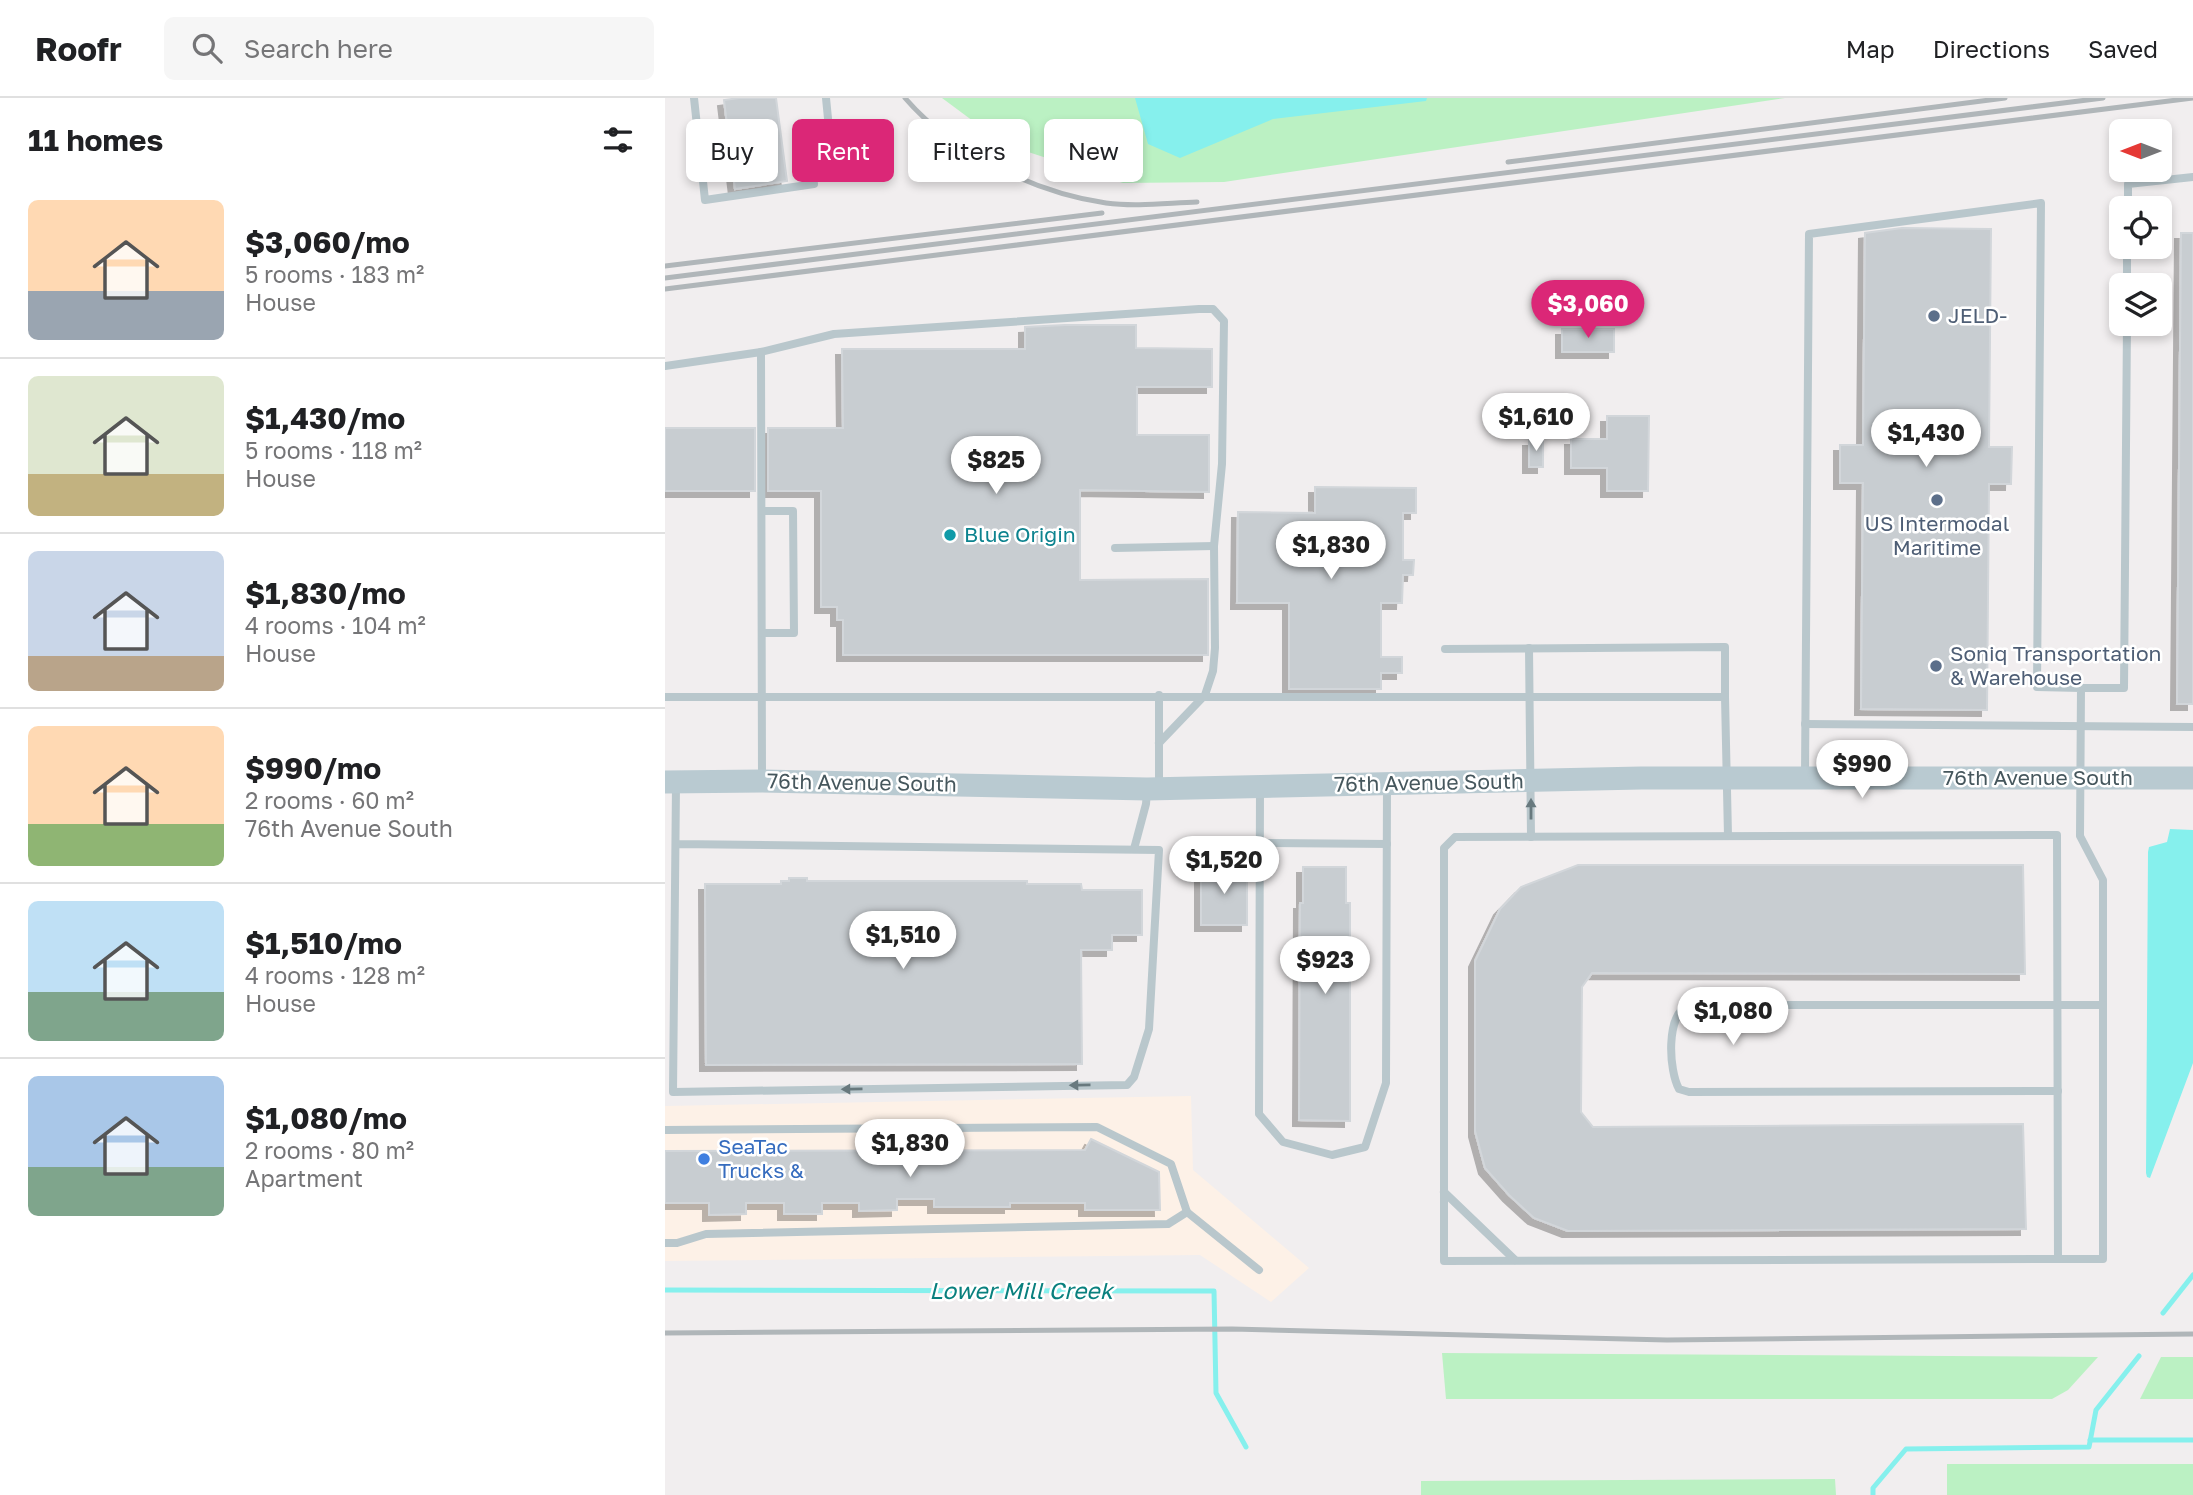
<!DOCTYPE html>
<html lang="en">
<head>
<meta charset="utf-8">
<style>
	:root { --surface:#fff; --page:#f6f6f6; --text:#202124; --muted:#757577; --line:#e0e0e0; --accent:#db2777 }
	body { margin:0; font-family:"Golos Text",sans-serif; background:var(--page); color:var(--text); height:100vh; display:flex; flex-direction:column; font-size:26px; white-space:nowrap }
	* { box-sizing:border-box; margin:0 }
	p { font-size:23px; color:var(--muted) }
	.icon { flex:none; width:38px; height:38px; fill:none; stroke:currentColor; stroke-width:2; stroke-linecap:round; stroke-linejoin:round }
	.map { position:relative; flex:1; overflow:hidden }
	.panel { display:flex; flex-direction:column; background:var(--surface); width:665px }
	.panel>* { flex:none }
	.hud { position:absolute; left:21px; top:21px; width:665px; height:63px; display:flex; gap:14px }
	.needle { width:46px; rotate:270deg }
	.buttons { position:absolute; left:1444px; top:21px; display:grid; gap:14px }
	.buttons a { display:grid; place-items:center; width:63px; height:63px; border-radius:10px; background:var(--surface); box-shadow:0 4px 10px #0003; font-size:35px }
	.price { position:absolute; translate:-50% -60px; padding:0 16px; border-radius:24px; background:#fff; color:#222; font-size:23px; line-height:46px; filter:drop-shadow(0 2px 4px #0008) }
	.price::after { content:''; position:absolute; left:50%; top:42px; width:21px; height:16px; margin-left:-10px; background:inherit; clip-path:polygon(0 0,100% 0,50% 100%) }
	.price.current { background:var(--accent); color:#fff }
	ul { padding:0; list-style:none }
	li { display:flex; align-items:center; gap:21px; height:175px; padding:0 28px }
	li+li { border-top:2px solid var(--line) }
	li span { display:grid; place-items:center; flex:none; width:196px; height:140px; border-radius:10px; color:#555 }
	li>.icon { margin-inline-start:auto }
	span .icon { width:84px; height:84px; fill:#fffc; stroke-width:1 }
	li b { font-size:30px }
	h2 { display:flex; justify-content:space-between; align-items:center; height:84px; padding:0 28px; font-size:30px }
	.pill { padding:0 24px; border-radius:10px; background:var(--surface); box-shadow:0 4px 10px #0003; font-size:24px; line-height:63px }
	.pill.current { background:var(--accent); color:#fff }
	header { display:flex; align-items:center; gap:42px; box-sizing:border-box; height:98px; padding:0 35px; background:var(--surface); border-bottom:2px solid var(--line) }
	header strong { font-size:33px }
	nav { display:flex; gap:38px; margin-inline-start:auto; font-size:24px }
	.search { width:490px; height:63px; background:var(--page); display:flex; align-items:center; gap:18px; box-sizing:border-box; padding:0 24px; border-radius:10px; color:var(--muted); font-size:26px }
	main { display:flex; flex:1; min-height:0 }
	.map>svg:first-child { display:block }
	.commercial { fill:#fdf1e7 }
	.green { fill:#bbf1c3 }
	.water { fill:#86f0ed }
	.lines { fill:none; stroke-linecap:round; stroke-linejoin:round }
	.stream { stroke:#86f0ed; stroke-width:5 }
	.building { fill:#c8cdd1; stroke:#d2d6da; stroke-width:2; filter:url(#shadow) }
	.lane { stroke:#b9c7cc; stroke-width:8 }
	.secondary { stroke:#b9cad1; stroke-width:23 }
	.rail { stroke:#b0b6b9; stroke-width:5 }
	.oneway { fill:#68797e }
	.service-dot { fill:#5c6f8a; stroke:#fff; stroke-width:2.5 }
	.culture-dot { fill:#0f9aa8; stroke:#fff; stroke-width:2.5 }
	.shop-dot { fill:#3f7fe0; stroke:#fff; stroke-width:2.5 }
	.labels { text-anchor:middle; stroke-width:5; stroke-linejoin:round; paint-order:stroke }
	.service-label { font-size:21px; fill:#4e5e75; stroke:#fff; text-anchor:start }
	.culture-label { font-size:21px; fill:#0d838f; stroke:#fff; text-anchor:start }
	.street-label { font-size:21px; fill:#46575d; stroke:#fff }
	.shop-label { font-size:21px; fill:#366cbe; stroke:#fff; text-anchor:start }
	.water-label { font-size:23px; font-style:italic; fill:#09807e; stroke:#fff }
</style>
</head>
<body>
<header>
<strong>Roofr</strong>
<div class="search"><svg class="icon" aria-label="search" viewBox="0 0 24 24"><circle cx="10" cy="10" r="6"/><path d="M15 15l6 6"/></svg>Search here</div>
<nav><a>Map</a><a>Directions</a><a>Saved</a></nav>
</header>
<main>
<section class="panel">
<h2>11 homes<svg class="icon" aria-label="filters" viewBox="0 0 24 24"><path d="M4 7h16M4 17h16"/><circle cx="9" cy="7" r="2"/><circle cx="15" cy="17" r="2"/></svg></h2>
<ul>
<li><span style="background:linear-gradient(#ffd9b3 65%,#9aa5b1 0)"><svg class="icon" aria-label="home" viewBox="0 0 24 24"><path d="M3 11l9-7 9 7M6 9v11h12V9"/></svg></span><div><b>$3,060/mo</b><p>5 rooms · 183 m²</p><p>House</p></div></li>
<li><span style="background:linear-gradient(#dfe7d0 70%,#c2b280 0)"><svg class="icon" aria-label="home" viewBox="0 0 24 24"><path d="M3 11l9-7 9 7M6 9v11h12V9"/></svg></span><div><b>$1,430/mo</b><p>5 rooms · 118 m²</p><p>House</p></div></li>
<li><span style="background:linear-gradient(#c9d6e8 75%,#b9a48a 0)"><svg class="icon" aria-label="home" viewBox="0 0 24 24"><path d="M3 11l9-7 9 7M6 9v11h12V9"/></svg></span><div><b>$1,830/mo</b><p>4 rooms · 104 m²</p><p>House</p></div></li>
<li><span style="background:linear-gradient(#ffd9b3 70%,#8fb573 0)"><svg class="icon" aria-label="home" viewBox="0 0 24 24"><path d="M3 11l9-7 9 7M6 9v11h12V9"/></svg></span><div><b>$990/mo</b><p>2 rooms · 60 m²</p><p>76th Avenue South</p></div></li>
<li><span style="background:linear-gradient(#bfe0f5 65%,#7fa58c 0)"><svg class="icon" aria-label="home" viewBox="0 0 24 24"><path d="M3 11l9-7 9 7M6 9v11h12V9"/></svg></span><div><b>$1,510/mo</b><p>4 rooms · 128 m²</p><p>House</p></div></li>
<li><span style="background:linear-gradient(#a9c7e8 65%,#7fa58c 0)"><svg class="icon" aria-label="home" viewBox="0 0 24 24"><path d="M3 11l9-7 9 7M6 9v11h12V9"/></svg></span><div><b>$1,080/mo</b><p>2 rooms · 80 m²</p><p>Apartment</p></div></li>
</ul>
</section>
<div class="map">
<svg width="1528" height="1397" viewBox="0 0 1528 1397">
	<defs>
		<filter id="shadow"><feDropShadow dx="-6" dy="6" stdDeviation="0" flood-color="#0004"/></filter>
	</defs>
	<rect width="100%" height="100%" fill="#f1eeef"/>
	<polygon class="commercial" points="526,998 528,1072 644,1170 606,1204 535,1157 0,1163 0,1008"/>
	<g class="green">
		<polygon points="277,0 1120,0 559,84 458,85 339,46"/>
		<polygon points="777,1255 1433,1259 1403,1292 1387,1301 781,1301"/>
		<polygon points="1496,1259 1528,1259 1528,1301 1475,1301"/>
		<rect x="1282" y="1366" width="246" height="31"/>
		<polygon points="1170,1381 1171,1397 756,1397 756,1383"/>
	</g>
	<g class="water">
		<polygon points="470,0 762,0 761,3 608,21 515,60 483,46"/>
		<polygon points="1505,731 1528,732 1528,965 1485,1080 1482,1079 1481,1075 1483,754 1484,749 1502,744"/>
	</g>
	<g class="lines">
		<g class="stream">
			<polyline points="0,1192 549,1193 551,1295 581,1349"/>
			<polyline points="1498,1215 1528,1177"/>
			<polyline points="1425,1342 1528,1342"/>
			<polyline points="1208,1397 1208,1390 1241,1351 1424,1349 1431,1312 1474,1258"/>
		</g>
	</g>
	<g class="building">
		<polygon points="74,0 111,0 122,83 70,91 59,2"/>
		<polygon points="1237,130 1326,131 1324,349 1347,349 1346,386 1324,386 1322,612 1196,611 1198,385 1175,385 1175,347 1198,347 1200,135"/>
		<polygon points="1516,135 1528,135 1528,606 1512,606"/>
		<polygon points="400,227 471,227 471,250 547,251 547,289 472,289 472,337 544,337 544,394 415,392 415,482 543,481 543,557 178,557 178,522 172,522 172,509 156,509 156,393 103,393 103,330 178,330 177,251 360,251 360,229"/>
		<rect x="897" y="231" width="52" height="23"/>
		<polygon points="942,318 984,318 983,393 942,393 942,370 906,370 906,341 942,341"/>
		<rect x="0" y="330" width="90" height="63"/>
		<rect x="864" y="342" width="14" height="27"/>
		<polygon points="650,389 751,390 751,415 738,415 738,462 749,462 748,477 738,477 737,505 716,505 716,559 737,559 737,575 716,575 716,591 624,591 624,505 572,505 573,414 650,415"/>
		<polygon points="913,767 1358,767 1360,876 927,875 917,889 916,1014 928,1029 1358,1026 1361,1131 903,1133 869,1120 844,1097 820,1070 810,1033 810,863 835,811 856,789"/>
		<polygon points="582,769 582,827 536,827 536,770"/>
		<polygon points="638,769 681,769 681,805 685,805 685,1023 634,1022 635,805 638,805"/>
		<polygon points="124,780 142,780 142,783 362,783 362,786 416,786 417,792 477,792 477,837 447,837 447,852 416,852 417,966 41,967 40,786 116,786 116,783 124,783"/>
		<polygon points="426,1041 494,1074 495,1112 420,1112 420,1105 345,1105 345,1109 269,1109 269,1101 232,1101 232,1112 194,1113 194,1105 157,1105 157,1116 119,1116 119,1105 81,1105 81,1116 44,1117 44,1105 0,1105 0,1053 420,1052"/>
	</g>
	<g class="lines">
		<g class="lane">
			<polyline points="29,0 40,102 149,86 147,62 167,61 161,0"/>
			<polyline points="1463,110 1463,86 1528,79"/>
			<polyline points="1462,187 1462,149"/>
			<polyline points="96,254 169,236 534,211 548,211 559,223 557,366 549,448 550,550 548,573 540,597 494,645"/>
			<polyline points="0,268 96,254 97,680"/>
			<polyline points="97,413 128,413 129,535 97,535"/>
			<polyline points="450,450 549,448"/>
			<polyline points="864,550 866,739"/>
			<polyline points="780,551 1060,549 1060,599"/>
			<polyline points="1416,590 1459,590 1462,226"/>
			<polyline points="494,597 494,690"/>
			<polyline points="0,599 1060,599 1063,738"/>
			<polyline points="1140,626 1528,629"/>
			<polyline points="1140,677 1144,136 1376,105 1372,589 1416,590 1415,738 1438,782 1438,1161 1393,1161 1392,737 790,739 779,750 779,1163 1393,1161"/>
			<polyline points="595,691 594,1016 618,1044 667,1057 700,1049 721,985 722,689"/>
			<polyline points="595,745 722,746"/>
			<polyline points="11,746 494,752 484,931 469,979 462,987 8,994 11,687"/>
			<polyline points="469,751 481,706 482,693"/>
			<path d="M1393 993 1024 994 1014 991C1004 973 1000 916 1024 907H1438"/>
			<polyline points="0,1032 432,1029 506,1066 522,1114 503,1126 41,1136 12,1145 0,1145"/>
			<polyline points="779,1094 850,1162"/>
			<polyline points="522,1114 594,1172"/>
		</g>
		<polyline class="secondary" points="0,684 97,683 482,691 976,680 1528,680"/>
		<g class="rail">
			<path d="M240 0C287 55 371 95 441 105 471 109 502 105 532 104"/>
			<polyline points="843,64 1340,0"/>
			<polyline points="0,168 437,115"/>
			<polyline points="0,180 1438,0"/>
			<polyline points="0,191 1528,0"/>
			<polyline points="0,1235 567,1231 1002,1242 1528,1236"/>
		</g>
	</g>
	<defs><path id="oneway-solid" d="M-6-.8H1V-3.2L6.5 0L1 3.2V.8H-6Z" transform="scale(1.75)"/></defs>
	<g class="oneway">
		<use href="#oneway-solid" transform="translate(866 711) rotate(-90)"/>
		<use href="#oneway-solid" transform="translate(415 987) rotate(179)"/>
		<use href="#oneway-solid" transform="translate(187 991) rotate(179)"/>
	</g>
	<g class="service-dot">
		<circle cx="1269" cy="218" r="7"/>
		<circle cx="1272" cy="402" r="7"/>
		<circle cx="1271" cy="568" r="7"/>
	</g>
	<circle class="culture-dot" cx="285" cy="437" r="7"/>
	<circle class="shop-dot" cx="39" cy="1061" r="7"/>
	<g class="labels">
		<g class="service-label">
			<text x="1283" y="225">JELD-</text>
			<text x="1272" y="433" text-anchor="middle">US Intermodal<tspan x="1272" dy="24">Maritime</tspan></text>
			<text x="1285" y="563">Soniq Transportation<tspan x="1285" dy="24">&amp; Warehouse</tspan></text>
		</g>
		<g class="culture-label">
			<text x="299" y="444">Blue Origin</text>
		</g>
		<g class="street-label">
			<text x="1373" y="687">76th Avenue South</text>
			<text transform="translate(197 685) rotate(1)" y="7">76th Avenue South</text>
			<text transform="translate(764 685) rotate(-1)" y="7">76th Avenue South</text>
		</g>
		<g class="shop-label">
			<text x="53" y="1056">SeaTac<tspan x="53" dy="24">Trucks &amp;</tspan></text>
		</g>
		<g class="water-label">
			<text x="356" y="1201">Lower Mill Creek</text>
		</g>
	</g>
</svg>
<div class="buttons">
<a><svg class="needle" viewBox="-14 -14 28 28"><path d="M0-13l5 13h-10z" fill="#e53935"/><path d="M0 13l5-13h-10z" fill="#757577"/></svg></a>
<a><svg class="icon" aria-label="locate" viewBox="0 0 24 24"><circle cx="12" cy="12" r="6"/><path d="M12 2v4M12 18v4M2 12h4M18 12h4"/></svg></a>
<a><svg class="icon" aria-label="layers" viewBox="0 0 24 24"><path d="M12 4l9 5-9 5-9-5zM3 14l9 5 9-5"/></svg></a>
</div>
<b class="price current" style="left:923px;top:242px">$3,060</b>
<b class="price" style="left:871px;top:355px">$1,610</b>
<b class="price" style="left:1261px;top:371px">$1,430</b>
<b class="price" style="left:331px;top:398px">$825</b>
<b class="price" style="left:666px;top:483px">$1,830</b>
<b class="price" style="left:1197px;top:702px">$990</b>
<b class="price" style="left:559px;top:798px">$1,520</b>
<b class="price" style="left:238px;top:873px">$1,510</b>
<b class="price" style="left:660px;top:898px">$923</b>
<b class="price" style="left:1068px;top:949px">$1,080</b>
<b class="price" style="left:245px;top:1081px">$1,830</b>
<div class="hud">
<a class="pill">Buy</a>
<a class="pill current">Rent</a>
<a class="pill">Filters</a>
<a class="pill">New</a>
</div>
</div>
</main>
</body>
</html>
